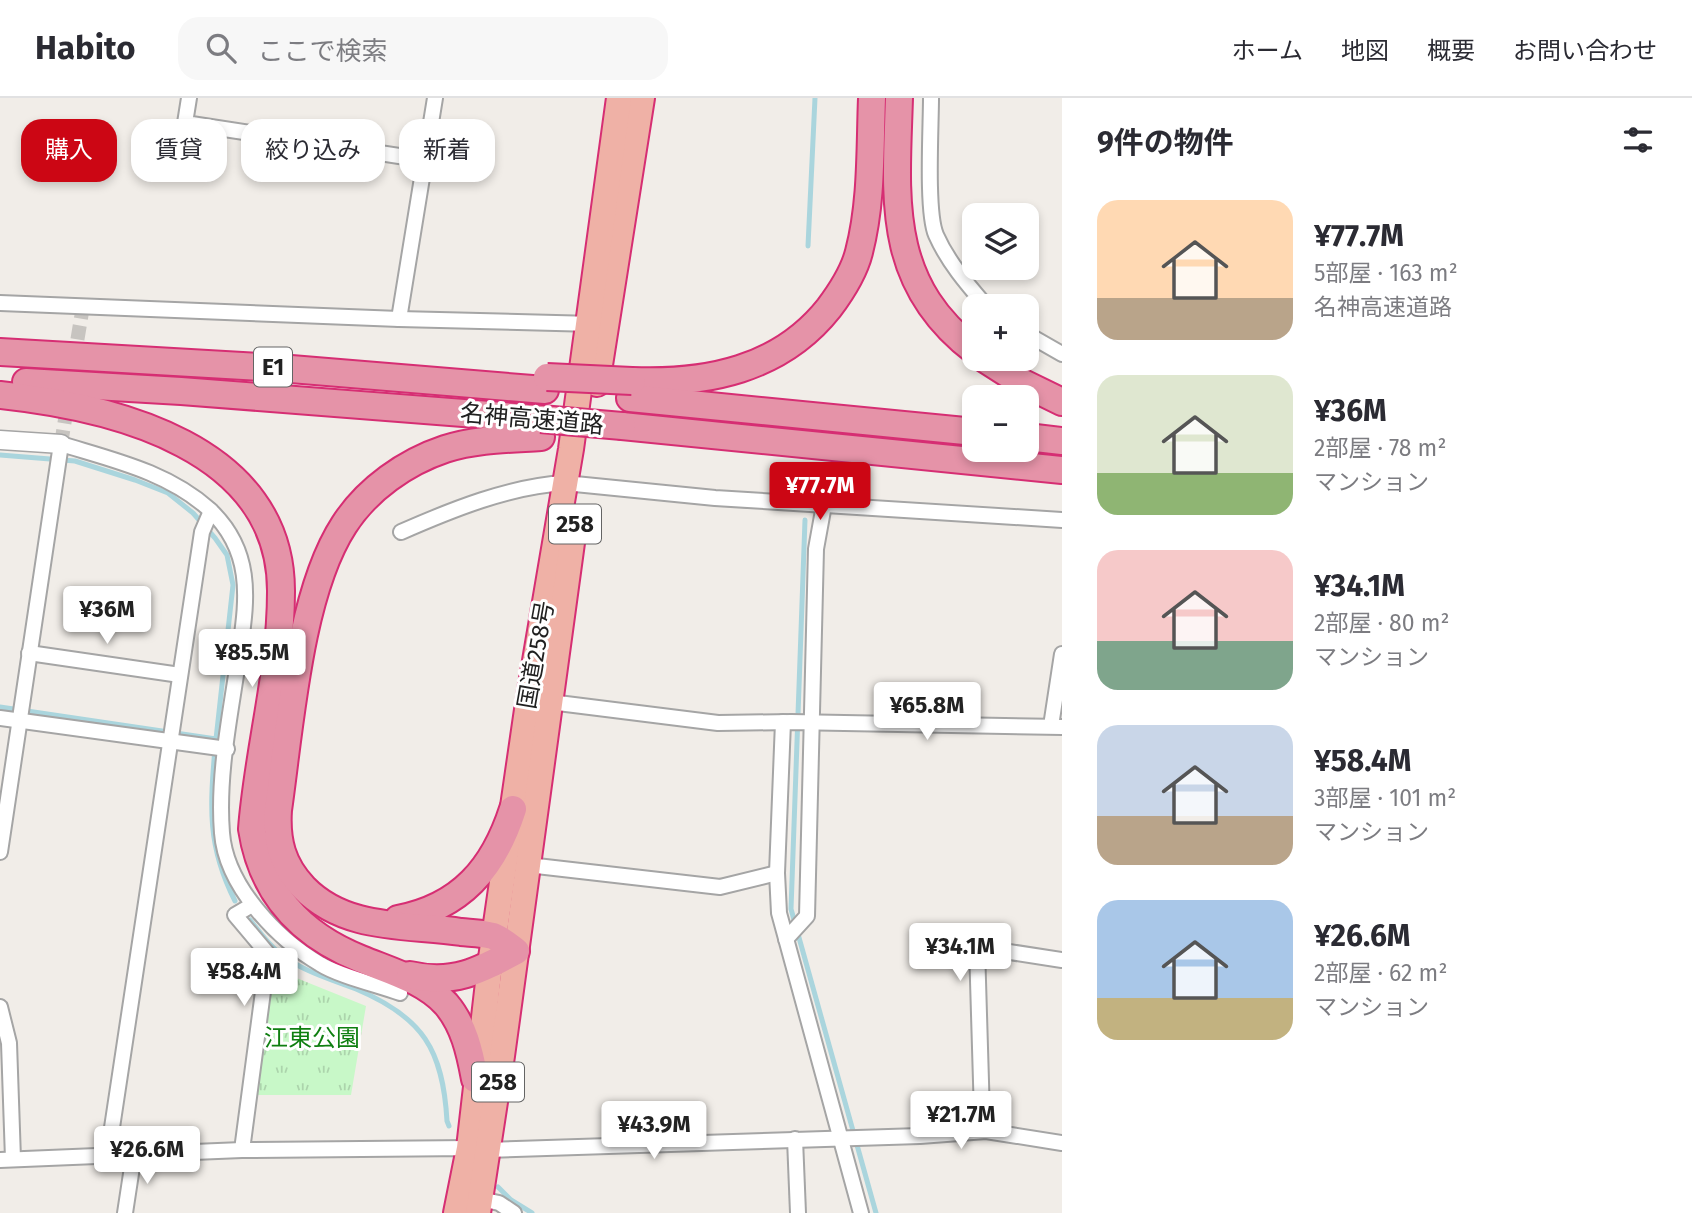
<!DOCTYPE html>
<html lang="ja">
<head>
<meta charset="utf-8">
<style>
	:root { --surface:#fff; --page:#f7f7f7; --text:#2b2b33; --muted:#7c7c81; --line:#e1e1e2; --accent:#cc0614 }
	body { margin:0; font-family:"Fira Sans","Noto Sans JP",sans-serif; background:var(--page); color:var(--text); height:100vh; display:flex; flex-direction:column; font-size:26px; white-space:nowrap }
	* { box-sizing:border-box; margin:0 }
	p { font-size:23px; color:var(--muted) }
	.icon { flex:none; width:38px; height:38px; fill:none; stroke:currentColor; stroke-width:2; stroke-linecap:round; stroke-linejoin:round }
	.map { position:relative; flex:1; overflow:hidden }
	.side { display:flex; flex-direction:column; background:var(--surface); width:630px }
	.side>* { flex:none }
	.banner { position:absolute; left:21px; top:21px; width:665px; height:63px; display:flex; gap:14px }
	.buttons { position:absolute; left:962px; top:105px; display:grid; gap:14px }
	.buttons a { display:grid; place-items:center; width:77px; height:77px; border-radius:14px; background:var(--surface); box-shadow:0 4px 10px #0003; font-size:35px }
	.price { position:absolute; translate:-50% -60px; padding:0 16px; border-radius:7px; background:#fff; color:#222; font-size:23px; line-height:46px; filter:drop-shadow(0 2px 4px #0008) }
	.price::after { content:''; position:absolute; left:50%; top:42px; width:21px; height:16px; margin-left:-10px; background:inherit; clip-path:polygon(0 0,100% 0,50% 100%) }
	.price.selected { background:var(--accent); color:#fff }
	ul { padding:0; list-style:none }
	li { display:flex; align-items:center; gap:21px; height:175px; padding:0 35px }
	li span { display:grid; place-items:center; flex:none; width:196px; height:140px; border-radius:21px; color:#555 }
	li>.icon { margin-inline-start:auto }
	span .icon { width:84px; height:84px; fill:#fffc; stroke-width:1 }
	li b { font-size:30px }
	h2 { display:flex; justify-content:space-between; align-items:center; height:84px; padding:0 35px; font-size:30px }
	.pill { padding:0 24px; border-radius:21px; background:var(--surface); box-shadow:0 4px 10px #0003; font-size:24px; line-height:63px }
	.pill.selected { background:var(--accent); color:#fff }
	header { display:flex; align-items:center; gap:42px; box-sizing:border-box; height:98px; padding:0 35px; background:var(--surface); border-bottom:2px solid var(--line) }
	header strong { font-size:33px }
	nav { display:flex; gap:38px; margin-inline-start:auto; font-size:24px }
	.search { width:490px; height:63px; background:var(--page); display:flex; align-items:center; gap:18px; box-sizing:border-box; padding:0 24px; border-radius:21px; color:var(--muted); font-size:26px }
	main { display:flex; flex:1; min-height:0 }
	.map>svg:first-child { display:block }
	.park { fill:url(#park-tufts) }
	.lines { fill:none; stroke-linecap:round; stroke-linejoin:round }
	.stream { stroke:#aad5dd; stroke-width:5 }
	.minor-tunnel { stroke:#c7c4c0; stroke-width:14; stroke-dasharray:14 7; stroke-linecap:butt }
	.minor-casing { stroke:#a5a5a5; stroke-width:18 }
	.tertiary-casing { stroke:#a5a5a5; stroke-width:21 }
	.trunk-casing { stroke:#d62e73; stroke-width:28 }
	.motorway-casing { stroke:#d62e73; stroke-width:30 }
	.minor { stroke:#fff; stroke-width:14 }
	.tertiary { stroke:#fff; stroke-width:18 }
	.trunk { stroke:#efb1a6; stroke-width:24 }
	.motorway { stroke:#e593a8; stroke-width:26 }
	.motorway-bridge-casing { stroke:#d62e73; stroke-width:30; stroke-linecap:butt }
	.motorway-bridge { stroke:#e593a8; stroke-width:26 }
	.labels { text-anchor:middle; stroke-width:6; stroke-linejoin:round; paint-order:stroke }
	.shield { fill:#fff; stroke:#646464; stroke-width:2 }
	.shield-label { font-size:23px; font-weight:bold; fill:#212121 }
	.street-label { font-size:24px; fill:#212121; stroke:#fff }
	.park-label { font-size:24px; fill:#0f7f11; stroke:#fff }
</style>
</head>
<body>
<header>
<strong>Habito</strong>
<div class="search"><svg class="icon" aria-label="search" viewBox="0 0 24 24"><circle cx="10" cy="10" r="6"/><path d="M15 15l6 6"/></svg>ここで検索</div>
<nav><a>ホーム</a><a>地図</a><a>概要</a><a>お問い合わせ</a></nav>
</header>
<main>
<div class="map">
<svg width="1062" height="1115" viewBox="0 0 1062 1115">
	<defs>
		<pattern id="park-tufts" width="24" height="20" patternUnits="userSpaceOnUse" patternTransform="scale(1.75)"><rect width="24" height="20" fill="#c8f8c8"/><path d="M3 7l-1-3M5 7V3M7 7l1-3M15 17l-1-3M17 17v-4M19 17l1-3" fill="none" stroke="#acd4ac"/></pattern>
	</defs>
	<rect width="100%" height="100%" fill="#f1ede8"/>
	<polygon class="park" points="274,864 289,877 366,908 351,997 256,997"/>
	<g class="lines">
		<g class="stream">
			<polyline points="808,148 815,0"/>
			<polyline points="0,357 75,363 135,382 168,395 193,415 215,440 227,457 233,487 216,641 0,609"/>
			<polyline points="805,422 791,811 876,1115"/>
			<path d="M215 650C210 709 207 748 235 803"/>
			<path d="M250 822C259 833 267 845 278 854 301 873 330 881 356 891 423 919 443 952 447 1023L449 1028"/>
			<polyline points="498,1089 511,1102 532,1115"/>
		</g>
		<g class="minor-tunnel">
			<polyline points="74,262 83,208"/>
			<polyline points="61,346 68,303"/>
		</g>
		<defs>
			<g id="minor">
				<polyline points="189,0 185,25 425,62"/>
				<path d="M931 0C931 29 926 114 936 137 948 164 967 186 986 208"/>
				<polyline points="0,205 399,221 594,226"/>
				<polyline points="399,221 435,0"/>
				<polyline points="1027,236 1062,256"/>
				<path d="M401 434C451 412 510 388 565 385L715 400 1062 422"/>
				<polyline points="29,555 180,577"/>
				<polyline points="550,604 718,625 791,624 1062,629"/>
				<polyline points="0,620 227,651"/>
				<polyline points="783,624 777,775 779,815 861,1115"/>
				<polyline points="1051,628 1062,556"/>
				<path d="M0 754 61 346C113 362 168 374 210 412 252 452 248 498 240 550 232 610 217 674 222 735 226 788 277 841 320 866 339 878 378 887 400 895"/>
				<polyline points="528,767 720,789 777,775"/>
				<polyline points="786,841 807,818 816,451 824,407"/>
				<polyline points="0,909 9,945 13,1061"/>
				<polyline points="986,1033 982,1017 977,849 1062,862"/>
				<polyline points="795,1041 798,1115"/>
				<polyline points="242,1052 268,856 235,817 252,807"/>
				<polyline points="108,1056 202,434 211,413"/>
				<polyline points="0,1062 242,1052 469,1050 487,1052 920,1038 986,1033 1062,1045"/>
				<polyline points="480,1101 499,1105 514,1115"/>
				<polyline points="125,1115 134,1056"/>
			</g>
			<polyline id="tertiary" points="0,342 61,346"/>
			<g id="trunk">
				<polyline points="597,286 642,0"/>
				<polyline points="456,1115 469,1050 490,867 529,598 571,351 619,0"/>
				<polyline points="478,1115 502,958 574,430"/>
			</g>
			<g id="motorway">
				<path d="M899 0C896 99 885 185 975 253"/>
				<polyline points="0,254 279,270 545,292"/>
				<polyline points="985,261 1021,284 1062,304"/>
				<path d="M632 283C706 286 780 272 829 210 841 194 854 174 859 154 872 104 870 51 872 0"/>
				<polyline points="26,284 181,293 541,321"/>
				<path d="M0 297C113 309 282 349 281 494 281 574 258 652 252 731 262 796 301 837 361 861 390 873 424 882 446 906 464 927 470 954 475 981"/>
				<polyline points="630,300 975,334"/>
				<polyline points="622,328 1062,372"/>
				<polyline points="1027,339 1062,343"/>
				<path d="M398 821C461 809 494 770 513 711"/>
				<path d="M410 877C453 887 479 873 516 853 509 848 501 841 493 838 483 835 471 835 461 834 407 826 346 833 304 790 282 767 276 743 278 712 290 629 299 496 344 427 367 391 406 364 445 351 476 341 509 341 541 339"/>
			</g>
		</defs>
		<use href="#minor" class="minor-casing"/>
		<use href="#tertiary" class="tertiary-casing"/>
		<use href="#trunk" class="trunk-casing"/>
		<use href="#motorway" class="motorway-casing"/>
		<use href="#minor" class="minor"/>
		<use href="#tertiary" class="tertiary"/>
		<use href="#trunk" class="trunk"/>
		<use href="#motorway" class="motorway"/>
		<defs>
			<g id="motorway-bridge">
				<polyline points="547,279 632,283"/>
				<polyline points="541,321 622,328"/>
			</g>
		</defs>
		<use href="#motorway-bridge" class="motorway-bridge-casing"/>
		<use href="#motorway-bridge" class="motorway-bridge"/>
	</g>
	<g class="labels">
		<g class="shield">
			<rect x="254" y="249.5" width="38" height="39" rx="5"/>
			<rect x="549" y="406.5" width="52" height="39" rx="5"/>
			<rect x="472" y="964.5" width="52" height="39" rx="5"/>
		</g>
		<g class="shield-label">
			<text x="273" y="277">E1</text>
			<text x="575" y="434">258</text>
			<text x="498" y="992">258</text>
		</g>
		<g class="street-label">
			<text transform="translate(532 321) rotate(5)" y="8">名神高速道路</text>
			<text transform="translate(536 557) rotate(-80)" y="8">国道258号</text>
		</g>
		<g class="park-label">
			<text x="312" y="948">江東公園</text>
		</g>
	</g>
</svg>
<div class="buttons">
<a><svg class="icon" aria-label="layers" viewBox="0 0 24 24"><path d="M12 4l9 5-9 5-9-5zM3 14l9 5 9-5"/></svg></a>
<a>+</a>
<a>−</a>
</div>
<b class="price selected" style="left:820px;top:424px">¥77.7M</b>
<b class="price" style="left:107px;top:548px">¥36M</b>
<b class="price" style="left:252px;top:591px">¥85.5M</b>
<b class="price" style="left:927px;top:644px">¥65.8M</b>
<b class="price" style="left:960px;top:885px">¥34.1M</b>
<b class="price" style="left:244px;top:910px">¥58.4M</b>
<b class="price" style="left:961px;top:1053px">¥21.7M</b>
<b class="price" style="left:654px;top:1063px">¥43.9M</b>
<b class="price" style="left:147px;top:1088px">¥26.6M</b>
<div class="banner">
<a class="pill selected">購入</a>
<a class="pill">賃貸</a>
<a class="pill">絞り込み</a>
<a class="pill">新着</a>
</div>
</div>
<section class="side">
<h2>9件の物件<svg class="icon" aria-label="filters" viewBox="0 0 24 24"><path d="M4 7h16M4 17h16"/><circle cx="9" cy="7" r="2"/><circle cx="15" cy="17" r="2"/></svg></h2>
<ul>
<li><span style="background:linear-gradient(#ffd9b3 70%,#b9a48a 0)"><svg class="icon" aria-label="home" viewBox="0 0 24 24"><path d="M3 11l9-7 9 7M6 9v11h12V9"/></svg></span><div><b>¥77.7M</b><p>5部屋 · 163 m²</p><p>名神高速道路</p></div></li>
<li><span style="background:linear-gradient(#dfe7d0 70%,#8fb573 0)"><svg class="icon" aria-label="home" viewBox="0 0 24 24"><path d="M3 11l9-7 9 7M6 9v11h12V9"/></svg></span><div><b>¥36M</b><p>2部屋 · 78 m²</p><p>マンション</p></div></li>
<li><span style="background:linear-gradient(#f6c9c9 65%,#7fa58c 0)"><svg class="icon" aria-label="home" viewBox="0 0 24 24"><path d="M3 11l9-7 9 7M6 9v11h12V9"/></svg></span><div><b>¥34.1M</b><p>2部屋 · 80 m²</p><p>マンション</p></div></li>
<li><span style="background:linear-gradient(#c9d6e8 65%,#b9a48a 0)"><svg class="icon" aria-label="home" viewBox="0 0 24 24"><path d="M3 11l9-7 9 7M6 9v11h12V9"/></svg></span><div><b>¥58.4M</b><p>3部屋 · 101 m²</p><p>マンション</p></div></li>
<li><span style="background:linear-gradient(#a9c7e8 70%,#c2b280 0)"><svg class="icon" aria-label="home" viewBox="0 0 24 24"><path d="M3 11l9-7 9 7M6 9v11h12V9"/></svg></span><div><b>¥26.6M</b><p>2部屋 · 62 m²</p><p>マンション</p></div></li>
</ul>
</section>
</main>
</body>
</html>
